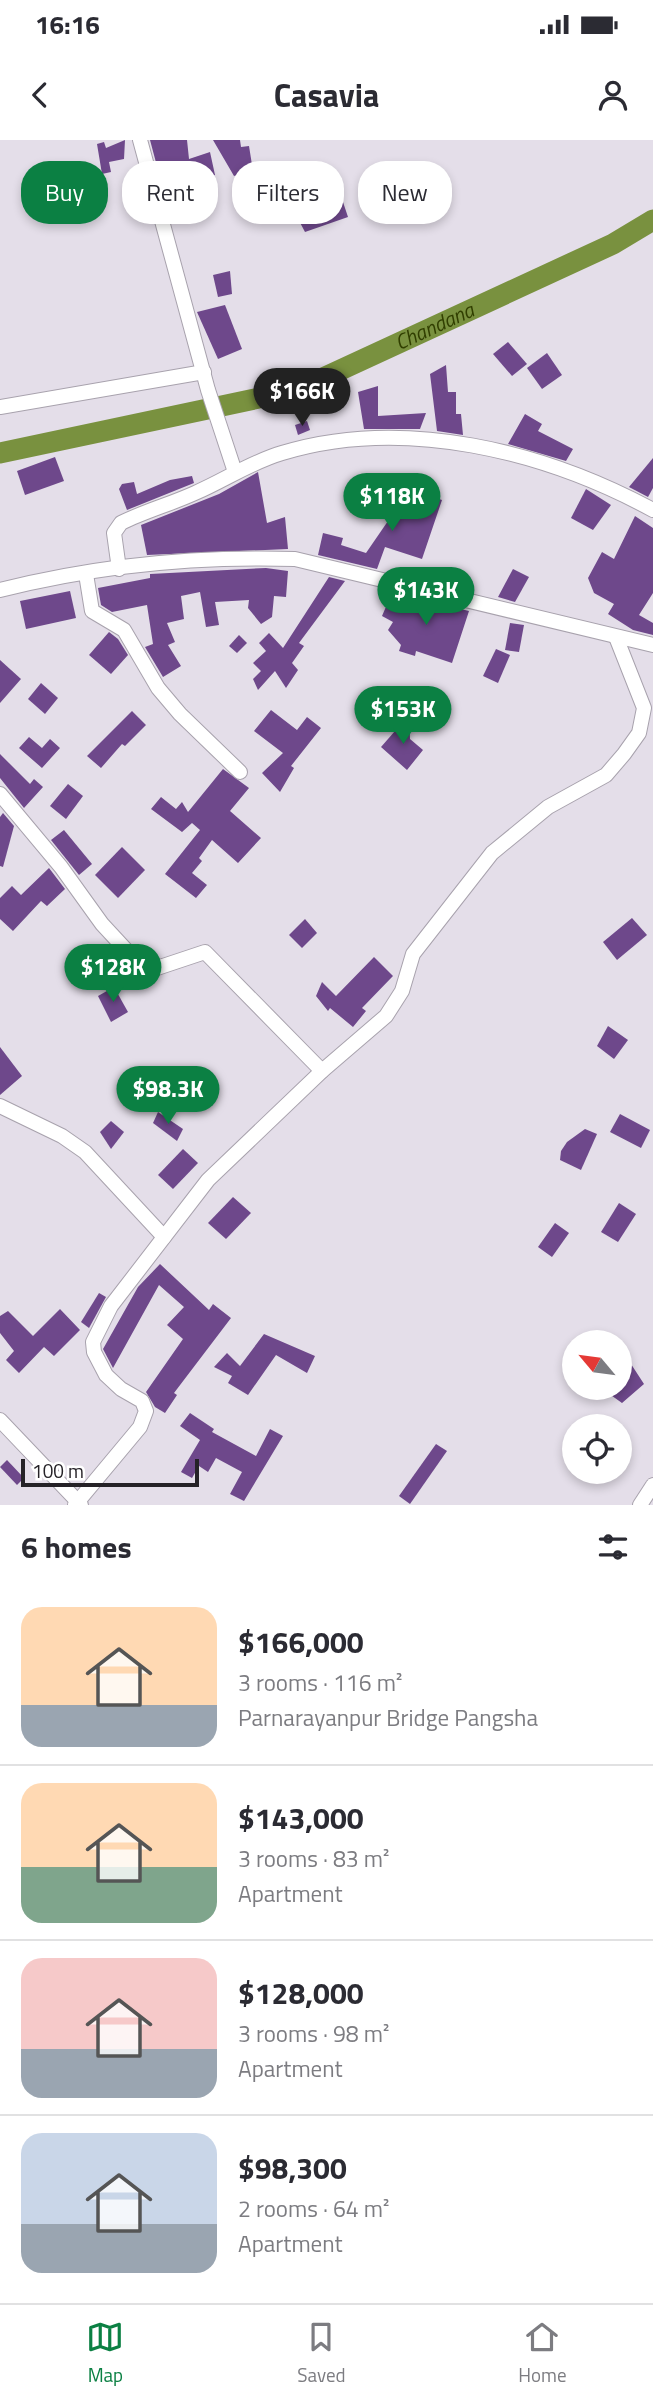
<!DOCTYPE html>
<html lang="en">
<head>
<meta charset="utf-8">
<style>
	:root { --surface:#fff; --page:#f7f7f7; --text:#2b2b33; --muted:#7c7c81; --line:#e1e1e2; --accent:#0b8043 }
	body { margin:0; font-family:"Titillium Web",sans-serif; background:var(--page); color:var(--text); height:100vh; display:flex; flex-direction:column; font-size:26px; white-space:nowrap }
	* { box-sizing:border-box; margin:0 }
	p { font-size:23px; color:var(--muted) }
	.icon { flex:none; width:38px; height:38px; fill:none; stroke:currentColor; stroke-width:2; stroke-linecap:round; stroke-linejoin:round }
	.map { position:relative; height:1365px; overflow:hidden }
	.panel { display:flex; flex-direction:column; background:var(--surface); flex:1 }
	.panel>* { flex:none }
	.guide { position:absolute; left:21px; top:21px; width:612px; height:63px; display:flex; gap:14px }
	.needle { width:46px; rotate:299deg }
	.buttons { position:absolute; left:562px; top:1190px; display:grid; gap:14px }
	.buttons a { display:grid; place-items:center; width:70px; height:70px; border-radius:50%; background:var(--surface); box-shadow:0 4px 10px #0003; font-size:35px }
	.scale { position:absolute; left:21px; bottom:18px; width:178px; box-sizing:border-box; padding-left:7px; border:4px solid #252227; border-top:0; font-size:19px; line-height:24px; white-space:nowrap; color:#252227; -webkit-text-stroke:5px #fff; paint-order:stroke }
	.price { position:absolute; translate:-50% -60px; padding:0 16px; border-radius:24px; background:var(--accent); color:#fff; font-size:23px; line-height:46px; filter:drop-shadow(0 2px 4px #0008) }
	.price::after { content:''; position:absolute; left:50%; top:42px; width:21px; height:16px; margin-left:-10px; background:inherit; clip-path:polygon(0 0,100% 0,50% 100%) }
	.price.selected { background:#222; color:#fff }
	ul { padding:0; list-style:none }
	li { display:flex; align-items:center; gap:21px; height:175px; padding:0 21px }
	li+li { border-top:2px solid var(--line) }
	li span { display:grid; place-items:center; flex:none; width:196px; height:140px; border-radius:21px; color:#555 }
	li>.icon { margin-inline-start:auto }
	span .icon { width:84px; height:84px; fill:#fffc; stroke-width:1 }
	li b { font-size:30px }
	h2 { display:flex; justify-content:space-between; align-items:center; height:84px; padding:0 21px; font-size:30px }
	.chip { padding:0 24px; border-radius:28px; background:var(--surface); box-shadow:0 4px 10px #0003; font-size:24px; line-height:63px }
	.chip.selected { background:var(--accent); color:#fff }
	.status { display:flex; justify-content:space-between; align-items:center; height:49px; padding:0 35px; background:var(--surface); direction:ltr }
	.status svg { height:19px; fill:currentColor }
	header { display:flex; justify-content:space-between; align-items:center; height:91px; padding:0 21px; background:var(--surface); font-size:32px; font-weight:700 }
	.menu { display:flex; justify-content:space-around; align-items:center; height:98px; border-top:2px solid var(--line); background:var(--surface); font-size:19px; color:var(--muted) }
	.menu a { display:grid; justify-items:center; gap:4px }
	.menu .selected { color:var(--accent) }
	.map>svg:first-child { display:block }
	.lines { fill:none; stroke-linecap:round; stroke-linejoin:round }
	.river { stroke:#79913f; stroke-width:21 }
	.building { fill:#6e488b }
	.minor-casing { stroke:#a8a2ad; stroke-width:16 }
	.minor { stroke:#fff; stroke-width:14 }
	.labels { text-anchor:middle; stroke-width:7; stroke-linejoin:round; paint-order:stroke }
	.water-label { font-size:21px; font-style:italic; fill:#313f00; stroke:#fff }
</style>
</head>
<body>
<div class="status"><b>16:16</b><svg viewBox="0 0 49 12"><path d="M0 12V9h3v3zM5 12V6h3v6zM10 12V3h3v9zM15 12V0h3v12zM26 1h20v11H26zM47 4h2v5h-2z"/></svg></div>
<header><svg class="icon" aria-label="back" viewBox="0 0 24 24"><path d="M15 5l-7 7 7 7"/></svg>Casavia<svg class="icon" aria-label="person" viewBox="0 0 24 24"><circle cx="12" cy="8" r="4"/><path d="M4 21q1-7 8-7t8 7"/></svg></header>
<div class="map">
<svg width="653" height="1365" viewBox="0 0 653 1365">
	<rect width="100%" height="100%" fill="#e4dee9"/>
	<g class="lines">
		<path class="river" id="s1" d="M0 313 297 250 613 104 653 80"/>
	</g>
	<g class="building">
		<polygon points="125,0 124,19 109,22 111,32 102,34 97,4 104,2 106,8"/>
		<polygon points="150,0 187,0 189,19 210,12 215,35 187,44 197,68 171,79"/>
		<polygon points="213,0 240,0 241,7 249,6 253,31 234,36"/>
		<polygon points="339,50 348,77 305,92 296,75 283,77 283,68"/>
		<polygon points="230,131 232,154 218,157 213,135"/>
		<polygon points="225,165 242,209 218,219 197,172"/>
		<polygon points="508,202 527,224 512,236 493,214"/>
		<polygon points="547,213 562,235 542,249 527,228"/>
		<polygon points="446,225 448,252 456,252 456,274 461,274 463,295 437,291 430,234"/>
		<polygon points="378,246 378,276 426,273 420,289 364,289 358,252"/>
		<polygon points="345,247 346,257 326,259 325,249"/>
		<polygon points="525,274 542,284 538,291 573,309 566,321 508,304"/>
		<polygon points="307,281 310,290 298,295 295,285"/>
		<polygon points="55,317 64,341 25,355 17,331"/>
		<polygon points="653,318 653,348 648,357 629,347"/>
		<polygon points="258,332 267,383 285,377 288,409 147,415 141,385 219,354"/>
		<polygon points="192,336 194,343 127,370 119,349 122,344 134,342 137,354 170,340"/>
		<polygon points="410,349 442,360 422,419 385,407 377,429 318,415 323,393 343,398 341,405 366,413"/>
		<polygon points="586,349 611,365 593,390 571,378"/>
		<polygon points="635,376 653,388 653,453 639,475 653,483 653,495 633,490 608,474 614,464 594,453 588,438 602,412 614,419"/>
		<polygon points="266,428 288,431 286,457 274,456 272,477 261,484 248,468 249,460 215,462 219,485 206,487 200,452 181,456 184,479 167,483 175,502 168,505 181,526 163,537 145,507 153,504 147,465 112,472 101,465 98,448 150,438 150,434"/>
		<polygon points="513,429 529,437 515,462 498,457"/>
		<polygon points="329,437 345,441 299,503 304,506 292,523 298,530 286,548 275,531 258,550 253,539 261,531 253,523 266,511 259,503 269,493 283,508"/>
		<polygon points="70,451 76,478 26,489 20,461"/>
		<polygon points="391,455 414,463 416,458 469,471 452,523 416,511 415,516 399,511 401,505 388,490 393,482 382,476"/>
		<polygon points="510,483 524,485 519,512 505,510"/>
		<polygon points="109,492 118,499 128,515 111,534 89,515"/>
		<polygon points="239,495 247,503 237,513 229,506"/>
		<polygon points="496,509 510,515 498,543 483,536"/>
		<polygon points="0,520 21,539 0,563"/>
		<polygon points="41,543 58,558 45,574 28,559"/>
		<polygon points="271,570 297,590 307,577 321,588 291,626 294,628 280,652 262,633 283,613 254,591"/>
		<polygon points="132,571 146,585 125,606 122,604 101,628 87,616"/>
		<polygon points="409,575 410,599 423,610 407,630 381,607"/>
		<polygon points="29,597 42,608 50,599 60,608 42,628 19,608"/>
		<polygon points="0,614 30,644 34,639 43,647 24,668 0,638"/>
		<polygon points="223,629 249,648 230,671 261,698 238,723 212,700 199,718 202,721 192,733 207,745 196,758 165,734 200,690 192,683 182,692 151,669 161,657 176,669 182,662 188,672"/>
		<polygon points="68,644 83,656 66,679 50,666"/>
		<polygon points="3,673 14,686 3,727 0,726 0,677"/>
		<polygon points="64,690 92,724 79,735 51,700"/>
		<polygon points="122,707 145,730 118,758 95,735"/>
		<polygon points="49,728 65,749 47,766 41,761 13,791 0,779 0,758 12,746 21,755"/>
		<polygon points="632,778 647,795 617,820 603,802"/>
		<polygon points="305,779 317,793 302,808 289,795"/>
		<polygon points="374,817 393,836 362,868 366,871 353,887 330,868 328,871 316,856 322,842 336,856"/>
		<polygon points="114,847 128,872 111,882 98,856"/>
		<polygon points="608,886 628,900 614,919 597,906"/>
		<polygon points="0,907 22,936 0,955"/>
		<polygon points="158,972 183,989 177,1001 153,983"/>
		<polygon points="620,974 650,990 641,1008 610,992"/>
		<polygon points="111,981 124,992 111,1009 100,992"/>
		<polygon points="585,989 597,994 581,1030 560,1020 561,1011 567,1002"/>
		<polygon points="183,1009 198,1023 173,1049 158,1035"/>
		<polygon points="233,1057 251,1073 226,1099 208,1083"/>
		<polygon points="619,1063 636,1074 618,1102 601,1092"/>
		<polygon points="555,1083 569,1093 552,1117 538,1107"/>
		<polygon points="160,1124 209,1170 213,1164 231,1178 174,1253 177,1255 165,1273 155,1267 146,1252 183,1199 167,1185 184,1167 159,1145 113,1228 103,1209 138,1147"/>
		<polygon points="99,1153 106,1157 89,1188 81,1182"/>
		<polygon points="60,1169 80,1190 54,1216 44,1207 19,1233 6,1220 14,1211 0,1193 0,1176 8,1171 33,1196"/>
		<polygon points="264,1194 315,1216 307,1233 276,1215 248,1255 228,1243 232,1236 214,1227 227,1213 240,1226"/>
		<polygon points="631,1224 644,1244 622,1263 608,1253 612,1248 620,1248 620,1238"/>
		<polygon points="190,1273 214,1289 212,1292 256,1316 270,1289 283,1296 244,1361 230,1354 242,1332 216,1318 208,1332 199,1326 192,1338 181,1332 200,1300 180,1286"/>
		<polygon points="436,1304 447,1311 410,1364 399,1356"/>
		<polygon points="7,1320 24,1338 17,1345 0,1327"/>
	</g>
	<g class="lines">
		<defs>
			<g id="minor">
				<polyline points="140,0 208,250 235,332"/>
				<polyline points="0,267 204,232"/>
				<path d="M119 429 114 393 121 383C145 371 171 364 195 353 225 340 251 322 282 313 404 276 544 311 653 370"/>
				<polyline points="86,434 92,471 124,490 158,548 180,574 240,632"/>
				<path d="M0 450C95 426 197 416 295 419L653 505"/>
				<polyline points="0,654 61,727 102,784 139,824 154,829 205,812 322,931"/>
				<polyline points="0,966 62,996 85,1012 164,1097"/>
				<polyline points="0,1280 81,1365"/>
				<polyline points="75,1365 140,1287 146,1271 142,1261 121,1249 106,1235 94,1212 93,1202 111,1166 208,1040 322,931 386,876 402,851 413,814 492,713 548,667 606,635 624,614 639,593 644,568 616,497"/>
				<polyline points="640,1365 653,1345"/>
			</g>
		</defs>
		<use href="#minor" class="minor-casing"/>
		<use href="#minor" class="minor"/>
	</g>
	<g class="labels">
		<g class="water-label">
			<text dy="7" stroke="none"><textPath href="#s1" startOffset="455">Chandana</textPath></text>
		</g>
	</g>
</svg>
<div class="buttons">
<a><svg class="needle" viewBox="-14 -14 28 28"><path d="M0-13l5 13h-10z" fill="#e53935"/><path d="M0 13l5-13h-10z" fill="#7c7c81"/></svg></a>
<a><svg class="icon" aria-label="locate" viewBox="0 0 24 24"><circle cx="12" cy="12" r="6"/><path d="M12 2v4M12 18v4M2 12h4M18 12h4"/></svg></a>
</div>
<div class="scale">100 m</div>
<b class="price selected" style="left:302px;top:288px">$166K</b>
<b class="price" style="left:392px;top:393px">$118K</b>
<b class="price" style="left:426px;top:487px">$143K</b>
<b class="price" style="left:403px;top:606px">$153K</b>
<b class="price" style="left:113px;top:864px">$128K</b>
<b class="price" style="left:168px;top:986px">$98.3K</b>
<div class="guide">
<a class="chip selected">Buy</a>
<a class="chip">Rent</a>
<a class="chip">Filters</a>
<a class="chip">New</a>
</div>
</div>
<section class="panel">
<h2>6 homes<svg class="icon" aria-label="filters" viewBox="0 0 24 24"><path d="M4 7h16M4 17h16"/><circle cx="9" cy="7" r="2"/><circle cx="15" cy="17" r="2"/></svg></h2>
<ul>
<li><span style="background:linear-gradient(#ffd9b3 70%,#9aa5b1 0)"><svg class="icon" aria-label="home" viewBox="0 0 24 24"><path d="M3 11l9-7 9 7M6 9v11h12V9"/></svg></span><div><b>$166,000</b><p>3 rooms · 116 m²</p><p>Parnarayanpur Bridge Pangsha</p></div></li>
<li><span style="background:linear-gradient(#ffd9b3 60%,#7fa58c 0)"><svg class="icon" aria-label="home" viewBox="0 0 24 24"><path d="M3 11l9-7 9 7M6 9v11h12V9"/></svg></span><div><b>$143,000</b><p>3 rooms · 83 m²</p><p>Apartment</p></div></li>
<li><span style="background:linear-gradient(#f6c9c9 65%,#9aa5b1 0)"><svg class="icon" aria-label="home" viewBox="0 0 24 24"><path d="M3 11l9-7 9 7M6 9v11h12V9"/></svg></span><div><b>$128,000</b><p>3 rooms · 98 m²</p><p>Apartment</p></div></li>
<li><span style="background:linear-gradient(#c9d6e8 65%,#9aa5b1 0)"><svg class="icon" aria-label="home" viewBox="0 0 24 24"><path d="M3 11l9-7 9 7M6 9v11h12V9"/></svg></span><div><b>$98,300</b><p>2 rooms · 64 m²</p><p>Apartment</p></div></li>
</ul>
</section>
<nav class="menu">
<a class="selected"><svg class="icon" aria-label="map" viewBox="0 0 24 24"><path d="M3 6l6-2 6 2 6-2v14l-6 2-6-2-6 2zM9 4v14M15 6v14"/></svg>Map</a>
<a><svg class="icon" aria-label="saved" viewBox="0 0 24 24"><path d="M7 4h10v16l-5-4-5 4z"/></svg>Saved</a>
<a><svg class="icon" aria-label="home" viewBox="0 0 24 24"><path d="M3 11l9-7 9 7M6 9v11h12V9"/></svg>Home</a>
</nav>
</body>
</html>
